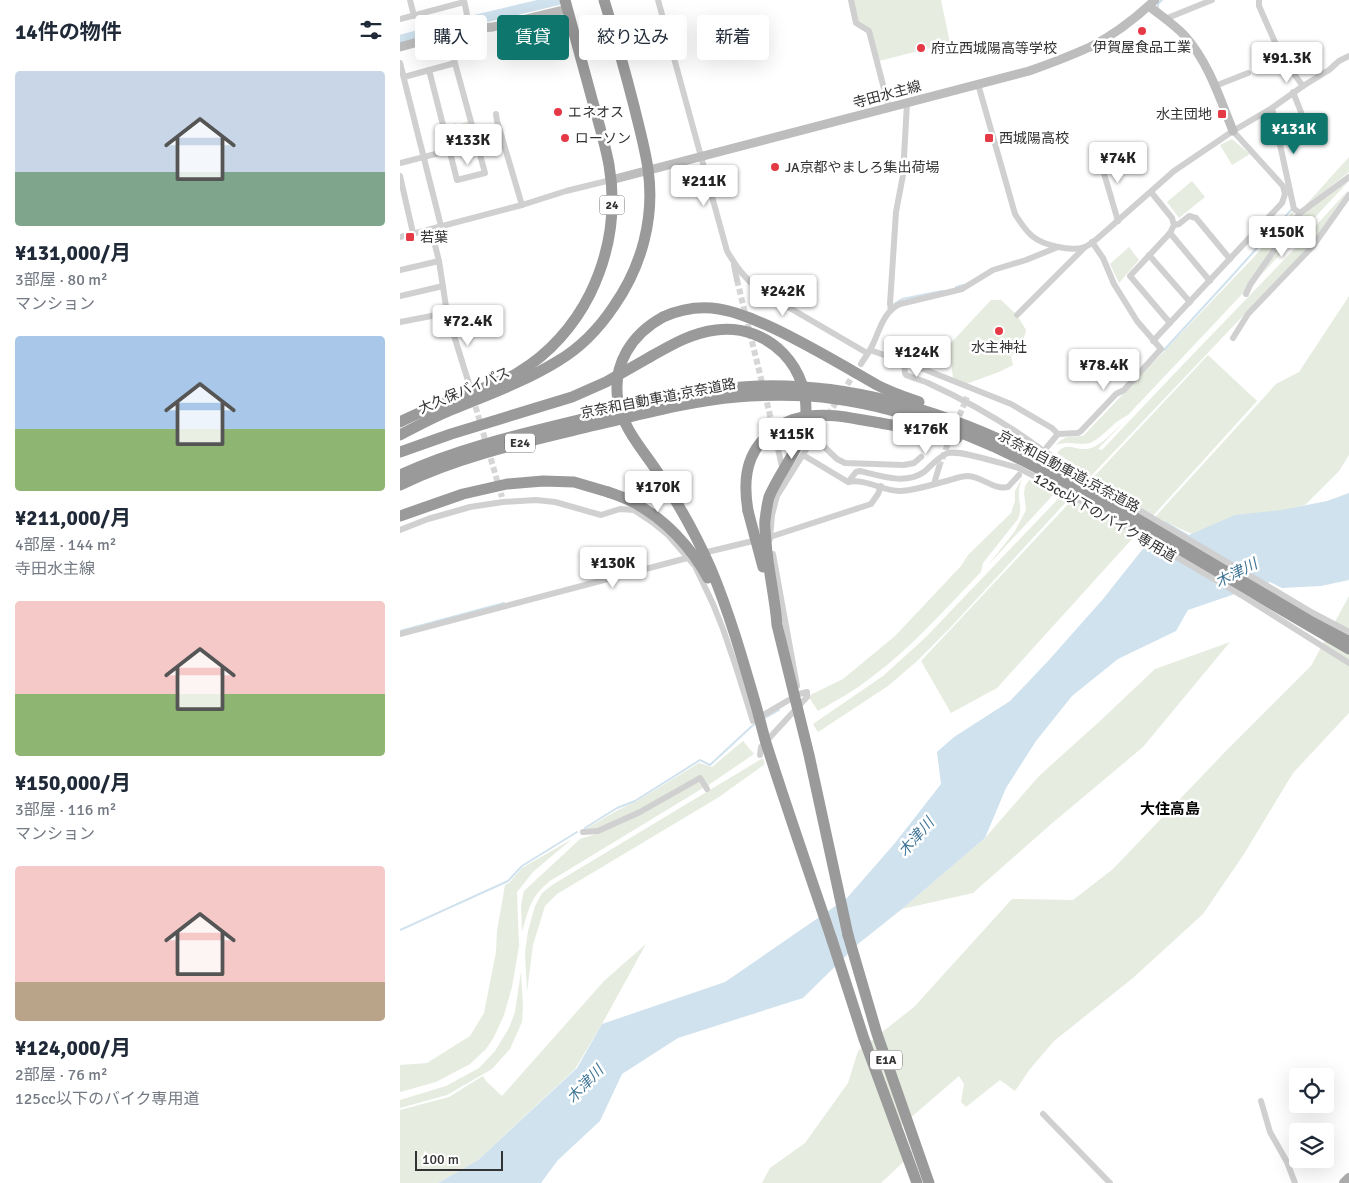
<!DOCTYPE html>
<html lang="ja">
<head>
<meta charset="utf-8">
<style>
	:root { --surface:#fff; --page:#f2f2f3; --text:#1f2937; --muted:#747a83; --accent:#0f766e }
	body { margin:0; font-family:Signika,"Noto Sans JP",sans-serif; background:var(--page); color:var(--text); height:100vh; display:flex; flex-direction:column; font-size:19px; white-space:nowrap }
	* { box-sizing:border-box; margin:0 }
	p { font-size:16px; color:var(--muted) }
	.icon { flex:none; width:28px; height:28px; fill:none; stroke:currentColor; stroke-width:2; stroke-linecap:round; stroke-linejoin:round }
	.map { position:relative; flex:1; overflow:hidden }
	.sheet { display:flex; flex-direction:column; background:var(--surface); width:400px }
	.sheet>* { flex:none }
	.guide { position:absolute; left:15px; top:15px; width:475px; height:45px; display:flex; gap:10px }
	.tools { position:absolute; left:889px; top:1068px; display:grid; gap:10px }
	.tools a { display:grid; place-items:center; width:45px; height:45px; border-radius:5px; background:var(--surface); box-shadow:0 5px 20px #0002; font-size:25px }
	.scale { position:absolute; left:15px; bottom:12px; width:88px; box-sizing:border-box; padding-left:5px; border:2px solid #333; border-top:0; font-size:14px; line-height:18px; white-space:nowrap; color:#333; -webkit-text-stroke:4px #fff; paint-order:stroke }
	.price { position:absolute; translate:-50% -42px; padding:0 11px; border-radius:5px; background:#fff; color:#222; font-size:16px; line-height:32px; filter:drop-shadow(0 1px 2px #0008) }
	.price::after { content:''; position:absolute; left:50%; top:30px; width:15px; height:11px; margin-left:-8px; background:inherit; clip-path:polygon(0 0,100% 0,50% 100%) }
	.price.active { background:var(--accent); color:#fff }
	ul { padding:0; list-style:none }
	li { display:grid; align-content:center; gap:10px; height:265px; padding:0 15px }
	li span { display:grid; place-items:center; height:155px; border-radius:5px; color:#555 }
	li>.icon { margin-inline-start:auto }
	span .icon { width:90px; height:90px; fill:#fffc; stroke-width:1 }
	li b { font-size:21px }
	h2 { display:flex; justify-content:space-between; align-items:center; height:60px; padding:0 15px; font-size:21px }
	.pill { padding:0 18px; border-radius:5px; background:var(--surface); box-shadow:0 5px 20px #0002; font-size:18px; line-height:45px }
	.pill.active { background:var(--accent); color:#fff }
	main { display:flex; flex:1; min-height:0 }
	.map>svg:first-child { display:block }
	.green { fill:#e6ecdf }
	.water { fill:#cfe2ee }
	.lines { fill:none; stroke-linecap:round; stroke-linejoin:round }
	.stream { stroke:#cfe2ee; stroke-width:2 }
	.river { stroke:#cfe2ee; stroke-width:10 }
	.street-tunnel { stroke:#d6d6d6; stroke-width:6; stroke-dasharray:6 3; stroke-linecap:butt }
	.street { stroke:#d0d0d0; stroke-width:6 }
	.secondary { stroke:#bdbdbd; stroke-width:9 }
	.primary { stroke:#ababab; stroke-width:10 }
	.highway { stroke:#9a9a9a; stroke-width:11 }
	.street-bridge { stroke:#d0d0d0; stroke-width:6 }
	.highway-bridge { stroke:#9a9a9a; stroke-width:11 }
	.poi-dot { fill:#e63946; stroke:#fff; stroke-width:2 }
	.labels { text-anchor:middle; stroke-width:5; stroke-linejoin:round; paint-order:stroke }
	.shield { fill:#fff; stroke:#707070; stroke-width:1 }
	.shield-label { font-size:12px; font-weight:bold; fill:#333 }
	.poi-label { font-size:14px; fill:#333; stroke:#fff; text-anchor:start }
	.street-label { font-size:14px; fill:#333; stroke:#fff }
	.water-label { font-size:15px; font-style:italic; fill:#3f7597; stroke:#fff }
	.neighbourhood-label { font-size:15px; font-weight:bold; fill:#000; stroke:#fff }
</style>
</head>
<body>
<main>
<section class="sheet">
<h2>14件の物件<svg class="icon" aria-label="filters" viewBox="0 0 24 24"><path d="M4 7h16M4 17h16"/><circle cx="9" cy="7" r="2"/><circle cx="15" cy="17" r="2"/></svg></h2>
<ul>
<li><span style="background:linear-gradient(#c9d6e8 65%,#7fa58c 0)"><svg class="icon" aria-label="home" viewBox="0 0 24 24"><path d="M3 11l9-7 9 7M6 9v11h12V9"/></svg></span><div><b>¥131,000/月</b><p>3部屋 · 80 m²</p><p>マンション</p></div></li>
<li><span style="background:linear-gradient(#a9c7e8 60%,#8fb573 0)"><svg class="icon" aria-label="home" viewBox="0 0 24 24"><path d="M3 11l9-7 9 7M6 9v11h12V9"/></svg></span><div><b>¥211,000/月</b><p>4部屋 · 144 m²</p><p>寺田水主線</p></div></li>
<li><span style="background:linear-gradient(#f6c9c9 60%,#8fb573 0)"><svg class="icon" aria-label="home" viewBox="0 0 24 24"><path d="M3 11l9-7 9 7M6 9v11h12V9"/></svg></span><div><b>¥150,000/月</b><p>3部屋 · 116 m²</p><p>マンション</p></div></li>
<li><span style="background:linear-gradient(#f6c9c9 75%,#b9a48a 0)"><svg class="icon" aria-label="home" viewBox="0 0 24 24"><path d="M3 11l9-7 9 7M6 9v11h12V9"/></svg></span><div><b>¥124,000/月</b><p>2部屋 · 76 m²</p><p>125cc以下のバイク専用道</p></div></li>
</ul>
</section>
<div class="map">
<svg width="949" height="1183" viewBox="0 0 949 1183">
	<rect width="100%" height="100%" fill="#fff"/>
	<g class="green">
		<polygon points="452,0 541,0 550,43 479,61 471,31 458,22"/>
		<polygon points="69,121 74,140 71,142 55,147 51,144 46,126 56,123 57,125"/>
		<polygon points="832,139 850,154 832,165 820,145"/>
		<polygon points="949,157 949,172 903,208"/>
		<polygon points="792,181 805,197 779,218 767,202"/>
		<polygon points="949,181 859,277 902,214"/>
		<path d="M949 189 912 243 691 476 657 453C666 441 674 450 686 449 700 448 712 432 722 424L698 449 702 450 773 375 905 238Z"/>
		<path d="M892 212 896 217 845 291 728 415C713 422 704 436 692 442 682 447 669 440 656 445 666 433 672 439 684 435L854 257Z"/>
		<polygon points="729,247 739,260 719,283 710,264"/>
		<polygon points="949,296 949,455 939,471 905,505 792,534 755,517 876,384 899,372"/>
		<polygon points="591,300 601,300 617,315 626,330 622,346 611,356 613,365 599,372 566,384 553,378 549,345"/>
		<polygon points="808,355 857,401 597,688 551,713 521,661"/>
		<path d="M622 478C621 482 619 487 619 491 618 502 623 508 618 519L583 563 581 572C546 608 513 646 473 676 456 690 437 700 418 711L408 696 443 679 495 636 561 566 568 555 611 513 615 501V491Z"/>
		<polygon points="629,480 654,494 588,565 615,531 626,510 624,493 625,486"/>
		<polygon points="660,497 667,501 549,629 516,662 488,686 418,732 413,724 483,676 525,638"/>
		<polygon points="949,596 949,713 893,773 844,854 803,914 733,978 654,1041 630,1069 615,1091 600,1080 566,1107 561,1102 564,1084 559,1076 494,1132 513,1153 481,1183 362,1183 370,1168 405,1143 448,1083 458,1051 514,1007 612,899 673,900 713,869 824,753 911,666"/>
		<polygon points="830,642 743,747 650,825 573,893 502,909 585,838 639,776 700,721 755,669"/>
		<polygon points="343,741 354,754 307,786 300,775 239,810 196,830 184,830 218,810 237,801 299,763 312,767"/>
		<polygon points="363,758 365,764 319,797 157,894 145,906 133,945 127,992 125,953 128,931 135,906 142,893 152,885"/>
		<path d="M298 781 303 788 150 881C130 897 129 909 122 932L121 905 124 891 180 839 199 833Z"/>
		<polygon points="172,839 133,872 117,892 119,946 112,987 104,1015 94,1037 86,1049 70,1064 36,1082 0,1092 0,1065 27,1063 70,1036 84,1013 96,952 97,931 105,885 109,883 122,868"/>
		<polygon points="246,944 202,1024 175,1069 78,1160 38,1183 0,1183 0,1110 49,1097 83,1076 86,1081 102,1096 204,981"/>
		<polygon points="121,972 123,1006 122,1022 110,1049 92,1069 47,1095 0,1108 0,1100 46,1086 79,1068 95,1051 109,1028 115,1012"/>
	</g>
	<polygon class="water" points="949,493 949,580 921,586 882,588 870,582 788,610 776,631 718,659 672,696 636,741 606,788 585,838 502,909 458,944 403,998 278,1038 222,1074 200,1121 158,1160 141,1183 38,1183 78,1160 177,1068 202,1024 325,982 447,898 495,843 541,784 537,752 554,737 610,701 649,660 703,599 765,521 789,535 835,515 882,510 927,501"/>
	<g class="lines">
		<g class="stream">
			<polyline points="758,7 758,4 762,0"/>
			<polyline points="556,287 563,285"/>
			<polyline points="488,308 502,299 542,291"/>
			<polyline points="764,350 831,277 892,209"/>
			<polyline points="0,631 104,603"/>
			<polyline points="363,719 379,710"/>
			<polyline points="185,828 217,808 235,801 300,760 310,765 352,726 357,723"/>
			<polyline points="0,930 108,881 122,866 177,832"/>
		</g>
		<polyline class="river" points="0,40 74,20 159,0"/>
		<g class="street-tunnel">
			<polyline points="337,280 377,444"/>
			<polyline points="73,398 102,497"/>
			<polyline points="428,415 456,371"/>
			<polyline points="556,424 567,397"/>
			<polyline points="539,467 551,436"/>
		</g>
		<g class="street">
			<polyline points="10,0 14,16"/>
			<polyline points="64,0 69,25"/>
			<path d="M258 0 327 251C337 268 344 277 359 290L467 353"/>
			<polyline points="451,0 456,23 469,31 489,108"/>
			<polyline points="859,0 859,6 882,58 903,86"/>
			<polyline points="0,19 64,2"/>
			<polyline points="765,19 812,0"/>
			<polyline points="0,63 41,226"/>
			<polyline points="29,70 57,180 85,173 47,34"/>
			<polyline points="4,77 55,63"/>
			<path d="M578 84 615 214C620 222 625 230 632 236 643 245 670 252 685 247 689 245 694 241 698 238L774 171 833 131 872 108 903 86 929 70 939 61 949 56"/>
			<polyline points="815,86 848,73"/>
			<polyline points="893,92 901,112"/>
			<polyline points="872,108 894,209 900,213"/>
			<polyline points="96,114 97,121 122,205"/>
			<polyline points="698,153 718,221"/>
			<polyline points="0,163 102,137"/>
			<polyline points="0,176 13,233"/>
			<polyline points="751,192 772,218 774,225 770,233 730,276 770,323"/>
			<polyline points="774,225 779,224 789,216 796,218 830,259"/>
			<polyline points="31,229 39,261 47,313 70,387"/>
			<polyline points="770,233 810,281"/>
			<polyline points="0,237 122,205 166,191 211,180"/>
			<polyline points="749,255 790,302"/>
			<polyline points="334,265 337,280"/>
			<polyline points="0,270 39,261"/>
			<polyline points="846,294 850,285 900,213 949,177"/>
			<polyline points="0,296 43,286"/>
			<polyline points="491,308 490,304 496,212 503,175 507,103"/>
			<polyline points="617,315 685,247"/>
			<polyline points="0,322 47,313"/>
			<polyline points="833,338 848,314 913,246 949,195"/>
			<polyline points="753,341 882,203 885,194 883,186 833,131"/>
			<polyline points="470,350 521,368 611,404 652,428 658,434 647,447"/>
			<path d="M504 362 505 373 506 375C513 378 521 380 528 383 567 401 604 422 638 447"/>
			<path d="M461 364C464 359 467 355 470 350 479 334 482 312 500 304L562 289 593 270 626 260 658 247"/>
			<polyline points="658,434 678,433 681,431 716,394 724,390 761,349 737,321 714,284 703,258 692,242"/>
			<polyline points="414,437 437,459 445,463 504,465 514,463 521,457"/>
			<polyline points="377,444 383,471"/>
			<path d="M403 455 448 482C466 478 484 492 501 491 517 490 534 484 550 480 556 478 562 476 568 476 583 477 593 490 608 487L619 475"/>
			<path d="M448 482 456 472 460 471C481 476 505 485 524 472 531 466 539 456 548 453 562 450 601 464 616 467"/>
			<polyline points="534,484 539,467"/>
			<polyline points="0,530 28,519 70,507 103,502 136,500 155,502 201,515 220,509 234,510 252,522 268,535 295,566 313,604 323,629 336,667 353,721 399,694 407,692 407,697 361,747 360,755"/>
			<polyline points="369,537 370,537 372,515 377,496 422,424"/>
			<polyline points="370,539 370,537 471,504 478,494 481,486"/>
			<polyline points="303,553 357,540"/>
			<polyline points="373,554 397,686"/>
			<polyline points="0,634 291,557"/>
			<polyline points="183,832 198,831 240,812 300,778 307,789"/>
			<polyline points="861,1101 870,1132 887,1162 895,1183"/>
			<polyline points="643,1114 710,1183"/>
		</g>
		<g class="secondary">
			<path d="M749 6C761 16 775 25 785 36 809 63 820 99 833 131"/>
			<polyline points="0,47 47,34 71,29 93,27 167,9"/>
			<path d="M211 180 629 71C649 64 670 56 690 47 712 36 737 17 755 0"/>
		</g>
		<polyline class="primary" points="944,1183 949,1178"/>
		<g class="highway">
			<path d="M263 317C281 309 300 306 319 309 338 312 356 320 373 328 409 345 442 365 477 385 490 392 505 397 519 402"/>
			<path d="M0 422C30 406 64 397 95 383 103 380 112 377 119 372 149 354 174 326 190 294 210 253 217 211 209 165 205 143 198 121 192 99 183 66 174 33 165 0"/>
			<path d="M0 435C17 426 34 417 51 410 87 395 124 382 158 361 180 348 200 327 214 306 242 266 255 217 248 169 245 148 239 127 234 106 225 71 215 35 204 0"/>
			<polyline points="0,452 51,434 172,397 206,382 250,357"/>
			<path d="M0 475C61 447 126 433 191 417 246 404 301 388 358 386 449 383 539 410 620 449 666 471 710 499 754 525 819 563 885 600 949 640"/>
			<path d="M0 485C62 455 130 441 196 425 243 414 290 401 337 397 361 395 385 395 409 396 479 401 558 428 620 459 663 480 704 506 745 530 813 569 881 609 949 649"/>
			<path d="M348 511C346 499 345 485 347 473 352 442 379 419 410 416 432 413 454 419 475 422 502 427 530 432 557 438"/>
			<polyline points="0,516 63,494 107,484 143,481 174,482 208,492"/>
			<polyline points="448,935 477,1034 529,1183"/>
			<polyline points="432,940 464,1039 517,1183"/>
		</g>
		<g class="street-bridge">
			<polyline points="638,447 683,477 913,613 949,632"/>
			<polyline points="616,467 666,492 846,598 949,663"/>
		</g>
		<g class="highway-bridge">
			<path d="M263 317C232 334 212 364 218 401 223 430 245 452 260 476 280 506 297 537 311 569 329 612 342 657 355 702 359 716 362 729 366 743 387 809 410 875 432 940"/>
			<path d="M250 357C271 345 291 333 316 330 369 323 413 369 405 422 400 450 380 471 369 497 367 504 366 513 365 520 364 527 366 535 366 542 368 570 375 597 377 625L409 755 448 935"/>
			<path d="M208 492C217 495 225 498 233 502 265 519 291 547 308 578"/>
			<polyline points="348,511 363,567"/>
		</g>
	</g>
	<g class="poi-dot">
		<circle cx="742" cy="31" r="5"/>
		<circle cx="521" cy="48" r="5"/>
		<circle cx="158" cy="112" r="5"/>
		<rect x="817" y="109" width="10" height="10" rx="2.5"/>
		<circle cx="165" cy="138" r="5"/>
		<rect x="584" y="133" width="10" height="10" rx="2.5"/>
		<circle cx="375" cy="167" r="5"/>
		<rect x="5" y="232" width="10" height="10" rx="2.5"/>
		<circle cx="599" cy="331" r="5"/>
	</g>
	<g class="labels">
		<g class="shield">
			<rect x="199.5" y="195.5" width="25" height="19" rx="4"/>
			<rect x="105" y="433.5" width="30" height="19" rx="4"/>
			<rect x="470" y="1050.5" width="32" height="19" rx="4"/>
		</g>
		<g class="shield-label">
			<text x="212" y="209">24</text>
			<text x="120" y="447">E24</text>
			<text x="486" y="1064">E1A</text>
		</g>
		<g class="poi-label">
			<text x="742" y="52" text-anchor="middle">伊賀屋食品工業</text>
			<text x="531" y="53">府立西城陽高等学校</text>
			<text x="168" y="117">エネオス</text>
			<text x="812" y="119" text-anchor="end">水主団地</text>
			<text x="175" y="143">ローソン</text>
			<text x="599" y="143">西城陽高校</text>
			<text x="385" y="172">JA京都やましろ集出荷場</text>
			<text x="20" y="242">若葉</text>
			<text x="599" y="352" text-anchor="middle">水主神社</text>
		</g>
		<g class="street-label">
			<text transform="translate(487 94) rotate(-15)" y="5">寺田水主線</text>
			<text transform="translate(64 390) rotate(-23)" y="5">大久保バイパス</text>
			<text transform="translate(258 398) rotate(-11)" y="5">京奈和自動車道;京奈道路</text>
			<text transform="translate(669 471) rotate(28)" y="5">京奈和自動車道;京奈道路</text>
			<text transform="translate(705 517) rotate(30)" y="5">125cc以下のバイク専用道</text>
		</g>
		<g class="water-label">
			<text transform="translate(836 573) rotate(-27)" y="5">木津川</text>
			<text transform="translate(516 837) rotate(-49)" y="5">木津川</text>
			<text transform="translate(185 1084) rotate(-46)" y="5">木津川</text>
		</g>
		<g class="neighbourhood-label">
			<text x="770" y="814">大住高島</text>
		</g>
	</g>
</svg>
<div class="tools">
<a><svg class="icon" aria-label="locate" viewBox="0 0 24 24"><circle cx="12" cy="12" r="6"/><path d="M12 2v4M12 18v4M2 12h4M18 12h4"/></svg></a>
<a><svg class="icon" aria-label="layers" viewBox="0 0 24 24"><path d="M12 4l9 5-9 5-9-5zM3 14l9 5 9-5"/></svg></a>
</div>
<div class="scale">100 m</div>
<b class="price" style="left:887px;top:84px">¥91.3K</b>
<b class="price active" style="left:894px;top:155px">¥131K</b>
<b class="price" style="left:68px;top:166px">¥133K</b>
<b class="price" style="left:718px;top:184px">¥74K</b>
<b class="price" style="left:304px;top:207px">¥211K</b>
<b class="price" style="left:882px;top:258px">¥150K</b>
<b class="price" style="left:383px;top:317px">¥242K</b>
<b class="price" style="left:68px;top:347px">¥72.4K</b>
<b class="price" style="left:517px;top:378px">¥124K</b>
<b class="price" style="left:704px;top:391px">¥78.4K</b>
<b class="price" style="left:526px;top:455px">¥176K</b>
<b class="price" style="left:392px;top:460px">¥115K</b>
<b class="price" style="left:258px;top:513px">¥170K</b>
<b class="price" style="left:213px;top:589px">¥130K</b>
<div class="guide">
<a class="pill">購入</a>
<a class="pill active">賃貸</a>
<a class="pill">絞り込み</a>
<a class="pill">新着</a>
</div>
</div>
</main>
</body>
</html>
